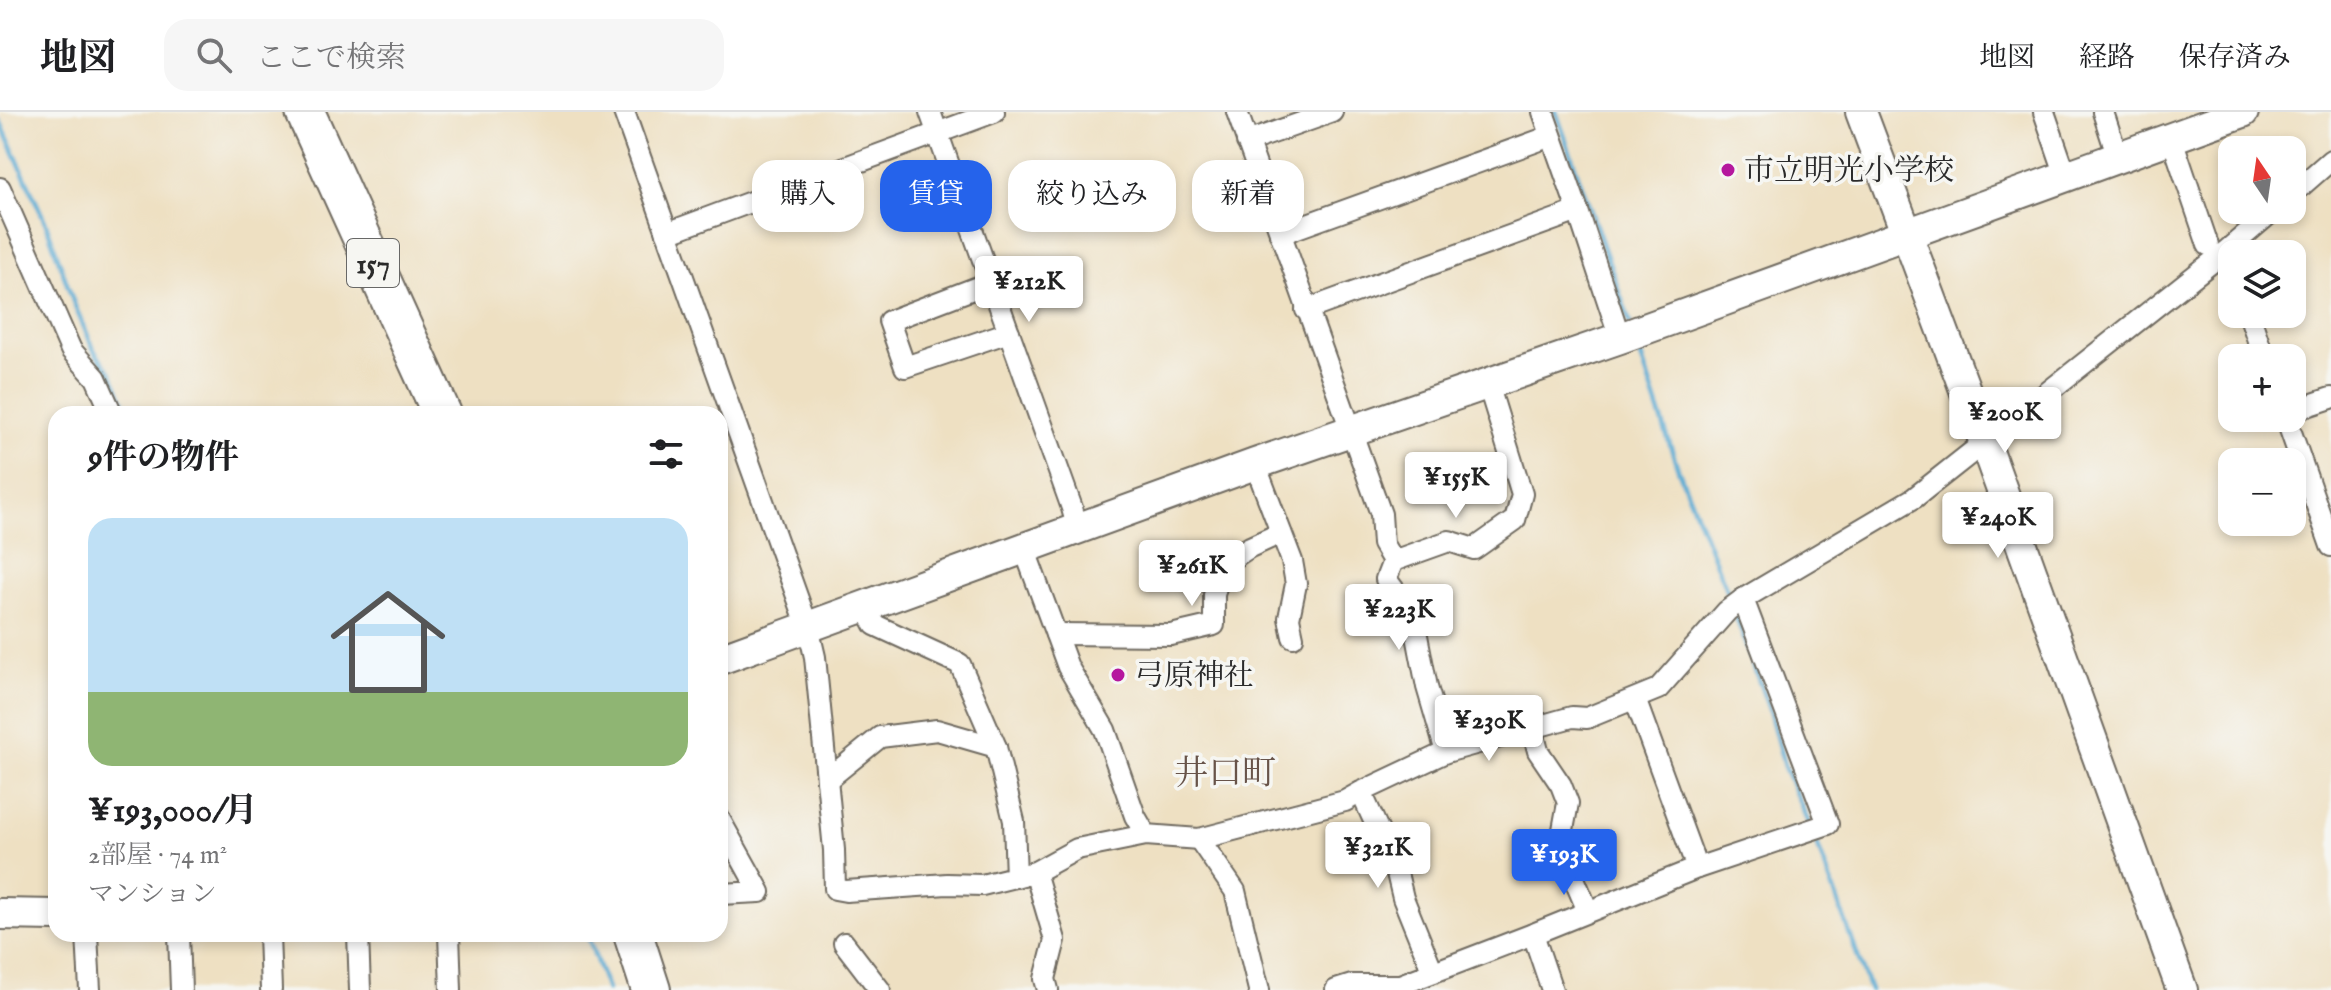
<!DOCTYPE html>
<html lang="ja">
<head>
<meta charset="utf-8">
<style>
	:root { --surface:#fff; --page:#f6f6f6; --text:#202124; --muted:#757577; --line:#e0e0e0; --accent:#2563eb }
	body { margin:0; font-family:"IM FELL English","Noto Serif JP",serif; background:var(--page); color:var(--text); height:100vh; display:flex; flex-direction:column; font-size:30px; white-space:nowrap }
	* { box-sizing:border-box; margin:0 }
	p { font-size:26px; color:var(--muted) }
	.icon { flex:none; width:44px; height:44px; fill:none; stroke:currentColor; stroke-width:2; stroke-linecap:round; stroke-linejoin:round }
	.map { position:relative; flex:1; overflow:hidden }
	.details { position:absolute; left:48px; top:294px; width:680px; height:536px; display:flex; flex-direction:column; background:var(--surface); border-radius:24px; box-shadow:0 4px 12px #0003 }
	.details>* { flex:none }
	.top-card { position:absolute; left:752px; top:48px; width:760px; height:72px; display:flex; gap:16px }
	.needle { width:52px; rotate:347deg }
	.fabs { position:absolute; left:2218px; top:24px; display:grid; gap:16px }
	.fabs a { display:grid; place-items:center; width:88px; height:88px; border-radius:16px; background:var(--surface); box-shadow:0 4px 12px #0003; font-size:40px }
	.price { position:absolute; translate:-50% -68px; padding:0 18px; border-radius:8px; background:#fff; color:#222; font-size:26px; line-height:52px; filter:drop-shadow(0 2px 4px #0008) }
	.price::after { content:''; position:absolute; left:50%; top:48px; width:24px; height:18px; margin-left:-12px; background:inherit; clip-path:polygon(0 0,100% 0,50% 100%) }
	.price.active { background:var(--accent); color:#fff }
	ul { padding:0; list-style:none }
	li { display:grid; align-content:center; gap:16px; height:424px; padding:0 40px }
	li span { display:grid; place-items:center; height:248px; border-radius:24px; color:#555 }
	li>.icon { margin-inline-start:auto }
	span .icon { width:144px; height:144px; fill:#fffc; stroke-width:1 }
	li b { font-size:34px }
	h2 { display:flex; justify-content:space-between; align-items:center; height:96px; padding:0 40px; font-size:34px }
	.tag { padding:0 28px; border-radius:24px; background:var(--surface); box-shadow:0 4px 12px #0003; font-size:28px; line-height:72px }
	.tag.active { background:var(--accent); color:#fff }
	header { display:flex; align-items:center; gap:48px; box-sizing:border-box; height:112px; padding:0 40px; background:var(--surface); border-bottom:2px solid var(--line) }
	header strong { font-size:38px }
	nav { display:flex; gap:44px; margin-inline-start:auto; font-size:28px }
	.search { width:560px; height:72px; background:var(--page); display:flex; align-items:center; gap:20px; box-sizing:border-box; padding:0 28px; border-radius:24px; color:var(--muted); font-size:30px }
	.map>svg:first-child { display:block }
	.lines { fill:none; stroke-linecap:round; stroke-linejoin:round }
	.stream { stroke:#55a7d0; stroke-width:5 }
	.street-casing { stroke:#6f6a60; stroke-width:24 }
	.secondary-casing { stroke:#6f6a60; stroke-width:34 }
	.highway-casing { stroke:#6f6a60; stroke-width:42 }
	.street { stroke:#fff; stroke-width:20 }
	.secondary { stroke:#fff; stroke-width:30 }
	.highway { stroke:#fff; stroke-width:38 }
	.poi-dot { fill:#b5179e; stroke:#f6f6f2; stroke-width:3 }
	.labels { text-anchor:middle; stroke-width:7; stroke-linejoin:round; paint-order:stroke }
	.shield { fill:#f6f6f2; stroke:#686867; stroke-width:2 }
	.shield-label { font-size:28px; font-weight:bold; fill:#2b2b2b }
	.poi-label { font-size:30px; fill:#2b2b2b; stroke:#f6f6f2; text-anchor:start }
	.quarter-label { font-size:34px; fill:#68544a; stroke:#f6f6f2 }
</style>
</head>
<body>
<header>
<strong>地図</strong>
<div class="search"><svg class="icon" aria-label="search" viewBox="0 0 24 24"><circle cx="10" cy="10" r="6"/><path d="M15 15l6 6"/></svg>ここで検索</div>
<nav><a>地図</a><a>経路</a><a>保存済み</a></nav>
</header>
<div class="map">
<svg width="2331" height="878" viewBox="0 0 2331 878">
	<rect width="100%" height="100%" fill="#f6f6f2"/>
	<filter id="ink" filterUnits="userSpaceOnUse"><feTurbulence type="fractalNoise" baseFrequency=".0125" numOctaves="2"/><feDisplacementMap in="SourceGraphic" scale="16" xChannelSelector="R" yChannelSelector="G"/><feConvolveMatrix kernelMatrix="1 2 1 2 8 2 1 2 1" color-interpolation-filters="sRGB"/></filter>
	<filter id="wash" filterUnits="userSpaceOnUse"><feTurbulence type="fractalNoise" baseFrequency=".006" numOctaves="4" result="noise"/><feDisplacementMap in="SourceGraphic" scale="32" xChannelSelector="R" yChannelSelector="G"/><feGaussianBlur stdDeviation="1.8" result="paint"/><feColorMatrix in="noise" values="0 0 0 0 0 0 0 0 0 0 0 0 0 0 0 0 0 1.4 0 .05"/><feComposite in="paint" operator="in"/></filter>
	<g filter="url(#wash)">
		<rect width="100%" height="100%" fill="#eee0c2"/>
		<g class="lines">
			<g class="stream">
				<polyline points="1556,0 1630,211"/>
				<polyline points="0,9 47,114 74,192 95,240 111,261 129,302"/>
				<polyline points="1637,232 1678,357 1731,489"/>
				<polyline points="1734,499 1769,597 1784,654 1809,712"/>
				<polyline points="1813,721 1870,878"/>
				<polyline points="587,822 607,878"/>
			</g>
		</g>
	</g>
	<g filter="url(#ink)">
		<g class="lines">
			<defs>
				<g id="street">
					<polyline points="624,0 808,515 815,545 834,738 835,777 846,779 947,772 982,773 1035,760 1077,737 1146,723 1199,727 1345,689 1361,680 1446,640 1572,605 1587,606 1658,577 1727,499 1743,487 1914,386 2226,139 2274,98"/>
					<polyline points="930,0 1072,396 1078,418"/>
					<polyline points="1237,0 1381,402 1383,432 1393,449 1449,429 1474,437 1515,408 1522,382 1488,272"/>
					<polyline points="1543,0 1578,99 1620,226"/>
					<polyline points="2044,0 2066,64"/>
					<polyline points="2103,0 2118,46"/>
					<polyline points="2172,27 2208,133"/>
					<polyline points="1247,30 1332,0"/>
					<polyline points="0,76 71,238 96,266 112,302"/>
					<polyline points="2292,82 2331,48"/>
					<polyline points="667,121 994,0"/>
					<polyline points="1280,122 1551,24"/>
					<polyline points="991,170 889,209 905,255 1009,220"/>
					<polyline points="1306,198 1578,99"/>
					<polyline points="2249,202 2264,246"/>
					<polyline points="2292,299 2331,286"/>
					<polyline points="2286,306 2331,434"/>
					<polyline points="1255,352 1292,449 1296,472 1289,506 1293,525"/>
					<polyline points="1024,436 1068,555 1105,618 1135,704 1146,723"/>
					<polyline points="1393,449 1386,467 1413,503 1427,575 1446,640"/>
					<polyline points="865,494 875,513 960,552 996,635 1014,709 1016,765"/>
					<polyline points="1056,522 1171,523 1214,513 1214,483 1222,453 1250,435 1281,421"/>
					<polyline points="1635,587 1697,756"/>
					<polyline points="1532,616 1538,639 1561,673 1568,691 1560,734 1588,799"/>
					<polyline points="827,668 880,625 937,618 996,635"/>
					<polyline points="1361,680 1396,757 1403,786 1433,860"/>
					<polyline points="720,708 760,780 720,782"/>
					<polyline points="1199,727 1235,779 1259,878"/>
					<polyline points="1035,760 1055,828 1045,867 1048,878"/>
					<polyline points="87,822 90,878"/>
					<polyline points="179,822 181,878"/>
					<polyline points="269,822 271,878"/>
					<polyline points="358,822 360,878"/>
					<polyline points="449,822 451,878"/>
					<polyline points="1533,822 1552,878"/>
					<polyline points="844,831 880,878"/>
					<polyline points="1336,878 1352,873 1400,873 1533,822 1697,756 1828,712 1743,487"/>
				</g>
				<g id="secondary">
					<polyline points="1861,0 1985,331 2182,878"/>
					<polyline points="720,547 1255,352 1620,226 2243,0"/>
					<polyline points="0,802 56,803"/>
				</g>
				<g id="highway">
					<polyline points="305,0 442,302"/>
					<polyline points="633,822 651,878"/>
				</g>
			</defs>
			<use href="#street" class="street-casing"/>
			<use href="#secondary" class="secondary-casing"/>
			<use href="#highway" class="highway-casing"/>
			<use href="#street" class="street"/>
			<use href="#secondary" class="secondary"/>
			<use href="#highway" class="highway"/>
		</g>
	</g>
	<g class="poi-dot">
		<circle cx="1728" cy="58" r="8"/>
		<circle cx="1118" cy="563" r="8"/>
	</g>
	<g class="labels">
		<rect class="shield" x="347" y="127" width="52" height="48" rx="6"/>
		<g class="shield-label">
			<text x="373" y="161">157</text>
		</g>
		<g class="poi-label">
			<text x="1744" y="68">市立明光小学校</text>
			<text x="1134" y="573">弓原神社</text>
		</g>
		<g class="quarter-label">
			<text x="1225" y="672">井口町</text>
		</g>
	</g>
</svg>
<div class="fabs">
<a><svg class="needle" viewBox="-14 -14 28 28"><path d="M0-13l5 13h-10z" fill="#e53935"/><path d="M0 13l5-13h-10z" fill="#757577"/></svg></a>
<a><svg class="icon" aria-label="layers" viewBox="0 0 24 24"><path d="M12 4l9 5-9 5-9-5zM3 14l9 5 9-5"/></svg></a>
<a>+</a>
<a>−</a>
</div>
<b class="price" style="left:1029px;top:212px">¥212K</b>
<b class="price" style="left:2005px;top:343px">¥200K</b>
<b class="price" style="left:1456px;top:408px">¥155K</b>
<b class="price" style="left:1998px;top:448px">¥240K</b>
<b class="price" style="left:1192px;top:496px">¥261K</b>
<b class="price" style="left:1399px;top:540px">¥223K</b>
<b class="price" style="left:1489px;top:651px">¥230K</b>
<b class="price" style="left:1378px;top:778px">¥321K</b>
<b class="price active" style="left:1564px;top:785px">¥193K</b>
<div class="top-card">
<a class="tag">購入</a>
<a class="tag active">賃貸</a>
<a class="tag">絞り込み</a>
<a class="tag">新着</a>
</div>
<section class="details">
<h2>9件の物件<svg class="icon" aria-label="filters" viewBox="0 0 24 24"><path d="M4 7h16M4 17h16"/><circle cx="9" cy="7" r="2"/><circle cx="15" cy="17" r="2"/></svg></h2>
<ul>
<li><span style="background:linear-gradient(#bfe0f5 70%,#8fb573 0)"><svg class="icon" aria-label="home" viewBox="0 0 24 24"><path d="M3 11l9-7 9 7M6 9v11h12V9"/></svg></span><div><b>¥193,000/月</b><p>2部屋 · 74 m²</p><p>マンション</p></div></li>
</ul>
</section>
</div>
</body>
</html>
